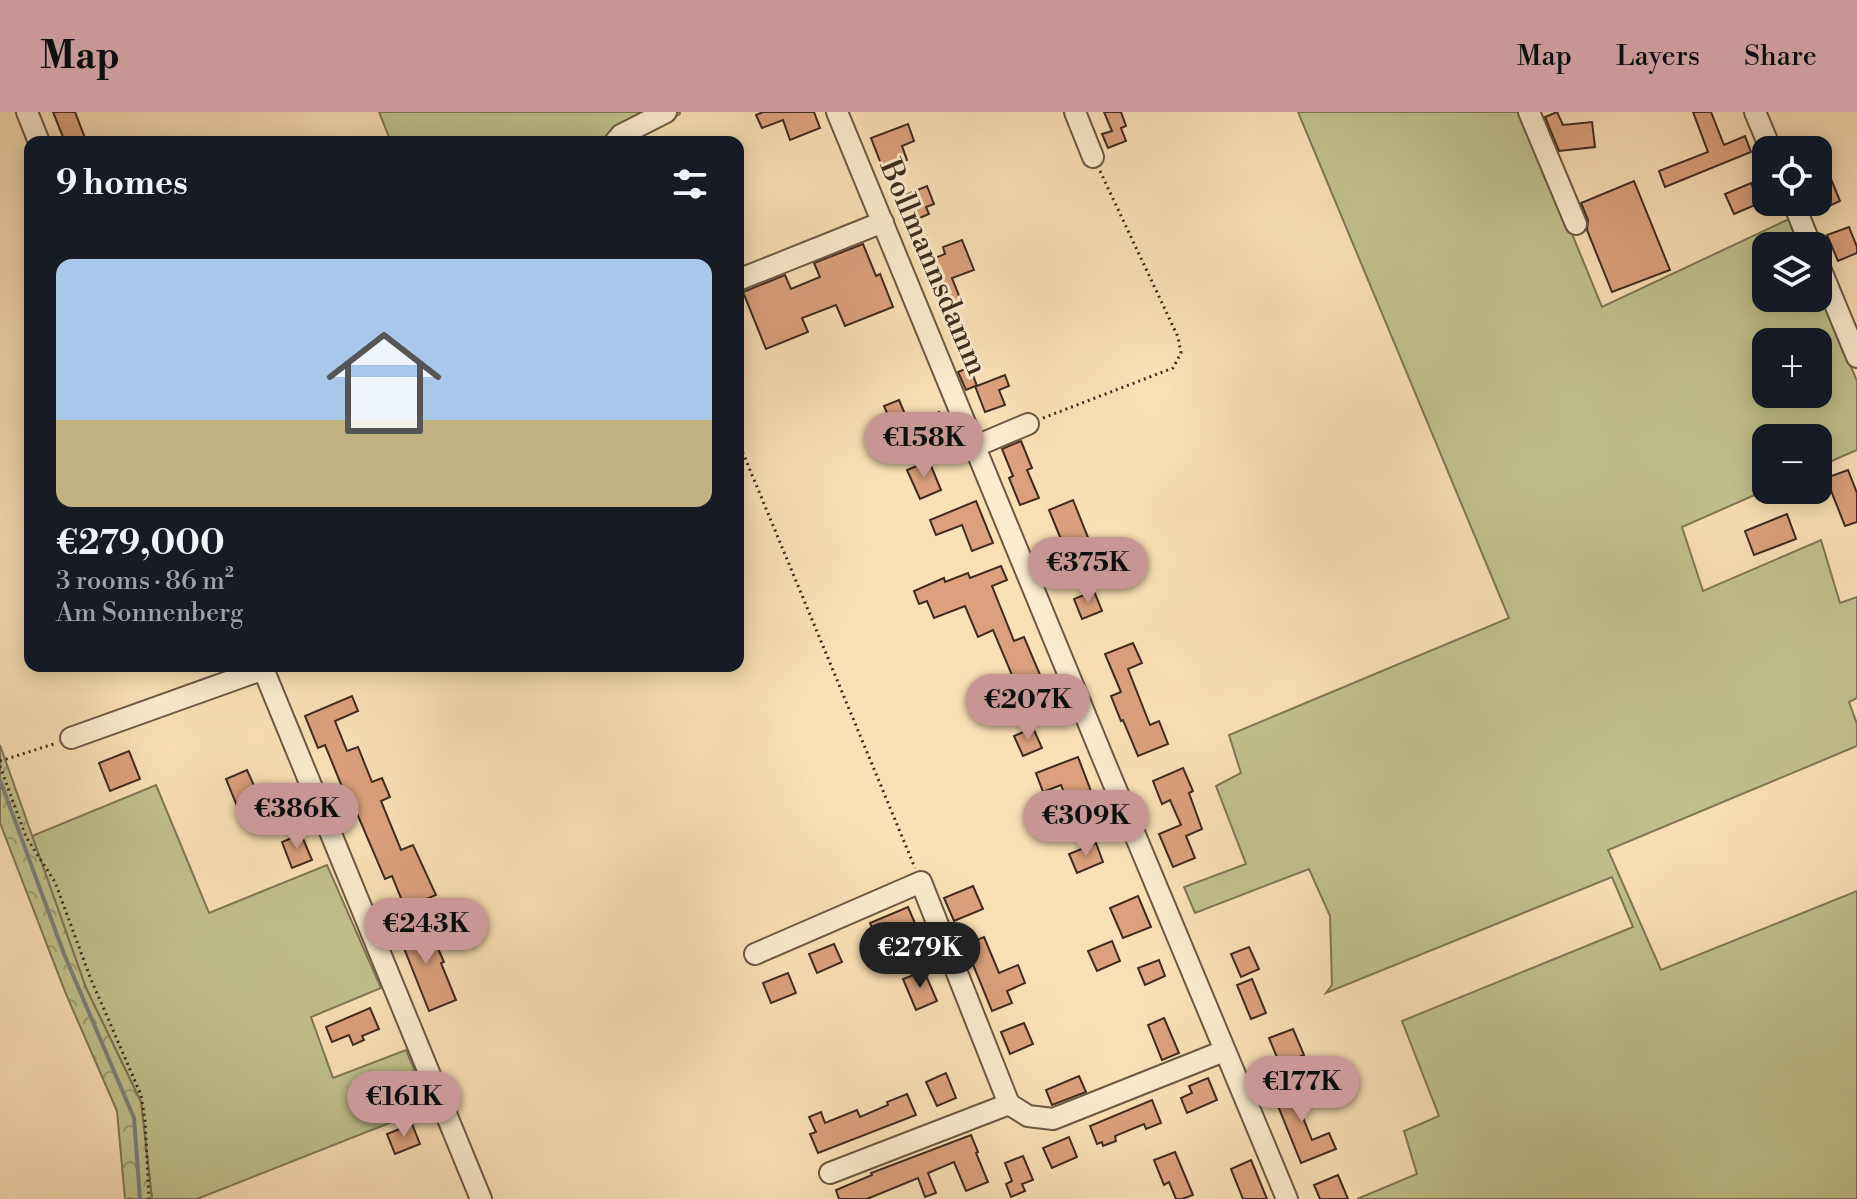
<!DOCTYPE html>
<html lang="en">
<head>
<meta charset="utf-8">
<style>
	:root { --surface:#171b24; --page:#242831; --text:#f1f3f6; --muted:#9ea1a6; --line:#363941; --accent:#c59692 }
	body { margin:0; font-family:"Libre Bodoni",serif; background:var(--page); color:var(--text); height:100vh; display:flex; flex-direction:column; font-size:30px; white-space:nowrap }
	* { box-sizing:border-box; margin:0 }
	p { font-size:26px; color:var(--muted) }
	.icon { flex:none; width:44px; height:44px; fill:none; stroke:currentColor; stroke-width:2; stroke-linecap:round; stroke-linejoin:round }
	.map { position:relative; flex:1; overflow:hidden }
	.drawer { position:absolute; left:24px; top:24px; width:720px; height:536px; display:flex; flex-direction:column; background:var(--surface); border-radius:16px; box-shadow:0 4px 20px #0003 }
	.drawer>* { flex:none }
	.fabs { position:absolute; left:1752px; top:24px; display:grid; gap:16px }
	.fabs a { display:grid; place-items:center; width:80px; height:80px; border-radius:16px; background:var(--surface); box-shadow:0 4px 20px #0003; font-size:40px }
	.price { position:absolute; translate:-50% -68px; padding:0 18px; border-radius:28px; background:var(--accent); color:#111; font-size:26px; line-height:52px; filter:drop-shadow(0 2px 4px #0008) }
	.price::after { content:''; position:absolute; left:50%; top:48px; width:24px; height:18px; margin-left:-12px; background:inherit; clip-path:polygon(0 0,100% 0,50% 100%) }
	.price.active { background:#222; color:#fff }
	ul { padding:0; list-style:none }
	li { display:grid; align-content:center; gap:16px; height:424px; padding:0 32px }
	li+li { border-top:2px solid var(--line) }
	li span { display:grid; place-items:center; height:248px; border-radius:16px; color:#555 }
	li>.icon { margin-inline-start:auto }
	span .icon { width:144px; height:144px; fill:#fffc; stroke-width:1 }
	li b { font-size:34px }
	h2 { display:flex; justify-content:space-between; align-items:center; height:96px; padding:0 32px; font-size:34px }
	header { display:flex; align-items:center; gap:48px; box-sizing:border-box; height:112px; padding:0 40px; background:var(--accent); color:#111 }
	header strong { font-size:38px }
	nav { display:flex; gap:44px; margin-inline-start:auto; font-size:28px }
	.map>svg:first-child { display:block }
	.grass { fill:#c1c18c; stroke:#807656; stroke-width:2; fill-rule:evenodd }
	.forest { fill:url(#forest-crowns); stroke:#807656; stroke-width:2 }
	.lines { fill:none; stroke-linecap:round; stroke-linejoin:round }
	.stream { stroke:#7b817b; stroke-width:4 }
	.building { fill:#dca17c; stroke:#3f2b1f; stroke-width:2 }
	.minor-casing { stroke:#6e5844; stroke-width:24 }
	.path { stroke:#3f2b1f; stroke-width:3; stroke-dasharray:2 4; stroke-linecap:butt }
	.minor { stroke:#fcebcf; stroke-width:20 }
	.labels { text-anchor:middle; stroke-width:6; stroke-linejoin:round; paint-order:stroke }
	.street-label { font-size:30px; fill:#3f2b1f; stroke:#fcebcf }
</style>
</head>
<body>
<header>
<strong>Map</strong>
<nav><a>Map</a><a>Layers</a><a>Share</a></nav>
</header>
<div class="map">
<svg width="1857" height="1087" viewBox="0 0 1857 1087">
	<defs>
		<pattern id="forest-crowns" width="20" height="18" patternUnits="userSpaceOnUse" patternTransform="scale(2)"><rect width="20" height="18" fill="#c1c18c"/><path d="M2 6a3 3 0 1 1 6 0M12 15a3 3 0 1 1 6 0" fill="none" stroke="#9e9d72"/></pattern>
	</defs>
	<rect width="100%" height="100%" fill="#fae0b5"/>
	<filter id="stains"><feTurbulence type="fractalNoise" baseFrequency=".0025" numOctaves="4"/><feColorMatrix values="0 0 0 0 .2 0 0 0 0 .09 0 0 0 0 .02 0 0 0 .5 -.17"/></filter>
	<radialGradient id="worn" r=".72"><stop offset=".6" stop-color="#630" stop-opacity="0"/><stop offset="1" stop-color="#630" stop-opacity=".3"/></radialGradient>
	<g class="grass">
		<polygon points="379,0 680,0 680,2 630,30 391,30"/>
		<path d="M1298 0H1522L1602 195 1789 107 1801 134H1766V186H1818V176L1857 269V338L1818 355V326H1766V378L1682 415 1703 479 1821 428 1840 491 1857 485V586L1849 590 1857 612V634L1608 738 1661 858 1857 779V1087H1357L1417 1062 1404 1019 1439 1004 1402 909 1633 815 1612 765 1326 881 1332 873 1330 804 1309 757 1195 801 1184 775 1246 752 1216 674 1241 661 1229 623 1509 506ZM1766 230H1818V282H1766Z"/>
		<polygon points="156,673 209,801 327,753 381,876 311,905 333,966 406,938 430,995 197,1087 152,1087 141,990 86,876 32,724"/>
	</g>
	<polygon class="forest" points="0,633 86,876 141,990 152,1087 125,1087 117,999 66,882 0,711"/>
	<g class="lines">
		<polyline class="stream" points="0,668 64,842 134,1006 140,1087"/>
	</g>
	<g class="building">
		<polygon points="53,0 75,0 85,26 75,30 65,30"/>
		<polygon points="763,0 814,0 820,16 790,28 783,8 762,16 756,3"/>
		<polygon points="1104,0 1121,0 1126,14 1121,16 1126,29 1108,36 1102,22 1112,19"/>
		<polygon points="1557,0 1563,13 1592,10 1595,35 1559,39 1545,5"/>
		<polygon points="1693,0 1711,0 1724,33 1745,24 1751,40 1665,75 1659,59 1708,40"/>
		<polygon points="908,12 914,29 902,34 907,48 883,57 871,26"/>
		<polygon points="1829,62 1840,89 1818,99 1818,67"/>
		<polygon points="1634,69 1670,158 1612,180 1587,118 1588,108 1581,91"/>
		<polygon points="1751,71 1760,91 1734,102 1725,82"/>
		<polygon points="927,74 934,92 926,95 929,102 908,111 898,86"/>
		<polygon points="1849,115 1857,135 1857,141 1838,149 1827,123"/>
		<polygon points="962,128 974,158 952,166 961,189 943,196 925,150 945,142 943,135"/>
		<polygon points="863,132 876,164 880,162 893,195 845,214 836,193 802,206 808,220 766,237 743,180 785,163 791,177 820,165 814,151"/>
		<polygon points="970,255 977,274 1005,263 1009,274 999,278 1005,293 985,300 975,274 966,278 958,260"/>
		<polygon points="899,288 913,321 898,327 884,294"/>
		<polygon points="939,300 950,328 929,337 918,309"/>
		<polygon points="1021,329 1032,356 1027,358 1039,386 1020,393 1009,366 1013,364 1002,337"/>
		<polygon points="929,349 941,378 920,387 907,358"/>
		<polygon points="1848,358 1857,381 1857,410 1845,414 1826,366"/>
		<polygon points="1073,388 1099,453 1066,467 1056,441 1065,437 1049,398"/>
		<polygon points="976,389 993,431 972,439 962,413 936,423 930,408"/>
		<polygon points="1787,402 1796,427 1754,443 1745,419"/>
		<polygon points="1001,454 1007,468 992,474 1014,529 1024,525 1055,598 1031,608 993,518 978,525 965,494 934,506 927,489 919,492 914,479 944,466 945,470 968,461 970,466"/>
		<polygon points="1094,479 1102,499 1082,507 1074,487"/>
		<polygon points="1133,531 1142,551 1128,557 1150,613 1159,609 1168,632 1138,644 1123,608 1121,609 1111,584 1121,580 1105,542"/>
		<polygon points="352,584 358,599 335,609 347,639 358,635 372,670 382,666 390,685 381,689 401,738 413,733 436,783 405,796 392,764 385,767 356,699 348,703 340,684 345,682 325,633 318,636 305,604"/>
		<polygon points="1033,616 1042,636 1023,644 1014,624"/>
		<polygon points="129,639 140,667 110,679 99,651"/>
		<polygon points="1078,645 1097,695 1073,704 1061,673 1043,680 1036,661"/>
		<polygon points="1183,656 1193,679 1189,681 1202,717 1186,724 1195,746 1173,755 1159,722 1181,713 1170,688 1162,692 1153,669"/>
		<polygon points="247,658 259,685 237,694 226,667"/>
		<polygon points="301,722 312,748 292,756 282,730"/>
		<polygon points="1096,731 1103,750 1077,761 1069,742"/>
		<polygon points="973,774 983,797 954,809 944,786"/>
		<polygon points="1138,784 1151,815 1123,826 1110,796"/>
		<polygon points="908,795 917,816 899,824 896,816 876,824 870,811"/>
		<polygon points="418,807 429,835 436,832 444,850 441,851 456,888 429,899 396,816"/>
		<polygon points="984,825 999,861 1018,853 1025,871 1007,879 1012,891 992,899 965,833"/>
		<polygon points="1112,829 1120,849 1097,859 1088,839"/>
		<polygon points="834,832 842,850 817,861 809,842"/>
		<polygon points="1249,835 1259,857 1241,865 1231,842"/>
		<polygon points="1159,848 1165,864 1145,873 1138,856"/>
		<polygon points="924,859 937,889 916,898 903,867"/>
		<polygon points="788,861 796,881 771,891 763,871"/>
		<polygon points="1252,867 1266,901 1251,907 1237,873"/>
		<polygon points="370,896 379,917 362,924 364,928 353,933 349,923 332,930 326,915"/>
		<polygon points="1164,906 1179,941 1162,948 1148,913"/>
		<polygon points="1024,911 1033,932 1010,942 1001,920"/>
		<polygon points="1293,917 1304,943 1280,953 1269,926"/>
		<polygon points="946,961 956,986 937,994 926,970"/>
		<polygon points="1079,964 1086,980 1052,993 1046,978"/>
		<polygon points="1208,966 1217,988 1187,1001 1181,986 1192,981 1189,974"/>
		<polygon points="1307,970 1314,986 1298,993 1312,1028 1329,1021 1336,1037 1301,1051 1274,984"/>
		<polygon points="907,982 916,1003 818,1041 810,1022 816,1020 809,1005 821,1000 825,1011 857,998 860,1005 888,993 887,990"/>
		<polygon points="1152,988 1161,1011 1146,1017 1144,1012 1115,1024 1116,1029 1103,1034 1102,1030 1097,1032 1090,1014"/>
		<polygon points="412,1012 420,1032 395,1042 387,1022"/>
		<polygon points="971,1023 978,1040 976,1041 988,1070 966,1079 954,1050 928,1061 936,1081 925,1085 918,1066 867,1087 839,1087 836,1078 872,1063 871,1061"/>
		<polygon points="1069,1025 1077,1045 1052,1056 1043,1036"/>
		<polygon points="1175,1040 1193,1083 1182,1087 1176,1087 1169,1070 1164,1073 1154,1048"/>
		<polygon points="1023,1044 1033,1068 1022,1072 1025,1079 1011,1085 1006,1072 1012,1069 1005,1051"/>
		<polygon points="1251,1048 1267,1087 1243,1087 1231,1057"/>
		<polygon points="1338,1063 1348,1087 1320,1087 1314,1073"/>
	</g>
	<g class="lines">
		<defs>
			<g id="minor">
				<polyline points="27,0 39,30"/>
				<path d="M837 0C987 362 1134 726 1287 1087"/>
				<polyline points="1075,0 1093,45"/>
				<polyline points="1529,0 1576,112"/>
				<polyline points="1755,0 1771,38"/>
				<polyline points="615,30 621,23 666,0"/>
				<polyline points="1793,90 1811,134"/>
				<polyline points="1818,151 1857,245"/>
				<polyline points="738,168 883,110"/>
				<polyline points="976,334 1028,312"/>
				<polyline points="262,554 481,1087"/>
				<polyline points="71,626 264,557"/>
				<polyline points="755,842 921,770 1009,992"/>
				<polyline points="830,1061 1009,992 1028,1004 1053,1007 1224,939"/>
			</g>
		</defs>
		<use href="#minor" class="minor-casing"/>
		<g class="path">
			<polyline points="1043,306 1173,256 1181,241 1178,225 1100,59"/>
			<polyline points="738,329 915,756"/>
			<polyline points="0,649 57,631"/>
			<polyline points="0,654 26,725 55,770 90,865 141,983 145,1008 149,1087"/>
		</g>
		<use href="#minor" class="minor"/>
	</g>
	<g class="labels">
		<g class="street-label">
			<text transform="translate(934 155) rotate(67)" y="10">Bollmannsdamm</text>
		</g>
	</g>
	<rect width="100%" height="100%" filter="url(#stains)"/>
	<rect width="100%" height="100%" fill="url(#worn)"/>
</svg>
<div class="fabs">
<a><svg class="icon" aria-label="locate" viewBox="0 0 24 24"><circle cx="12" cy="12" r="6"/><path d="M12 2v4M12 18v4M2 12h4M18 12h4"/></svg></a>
<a><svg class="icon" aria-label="layers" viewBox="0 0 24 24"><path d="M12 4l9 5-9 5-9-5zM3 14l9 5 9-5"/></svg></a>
<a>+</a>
<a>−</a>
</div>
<b class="price" style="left:924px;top:368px">€158K</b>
<b class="price" style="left:1088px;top:493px">€375K</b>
<b class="price" style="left:1028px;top:630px">€207K</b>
<b class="price" style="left:297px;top:739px">€386K</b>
<b class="price" style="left:1086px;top:746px">€309K</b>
<b class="price" style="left:426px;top:854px">€243K</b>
<b class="price active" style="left:920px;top:878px">€279K</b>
<b class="price" style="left:1302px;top:1012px">€177K</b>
<b class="price" style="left:404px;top:1027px">€161K</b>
<section class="drawer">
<h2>9 homes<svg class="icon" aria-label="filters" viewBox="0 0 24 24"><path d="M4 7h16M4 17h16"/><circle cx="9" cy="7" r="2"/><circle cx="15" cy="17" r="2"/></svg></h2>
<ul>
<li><span style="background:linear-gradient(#a9c7e8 65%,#c2b280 0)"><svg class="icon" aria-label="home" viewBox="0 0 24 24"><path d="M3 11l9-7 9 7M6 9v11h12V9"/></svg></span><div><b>€279,000</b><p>3 rooms · 86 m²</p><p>Am Sonnenberg</p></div></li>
</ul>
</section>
</div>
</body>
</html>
